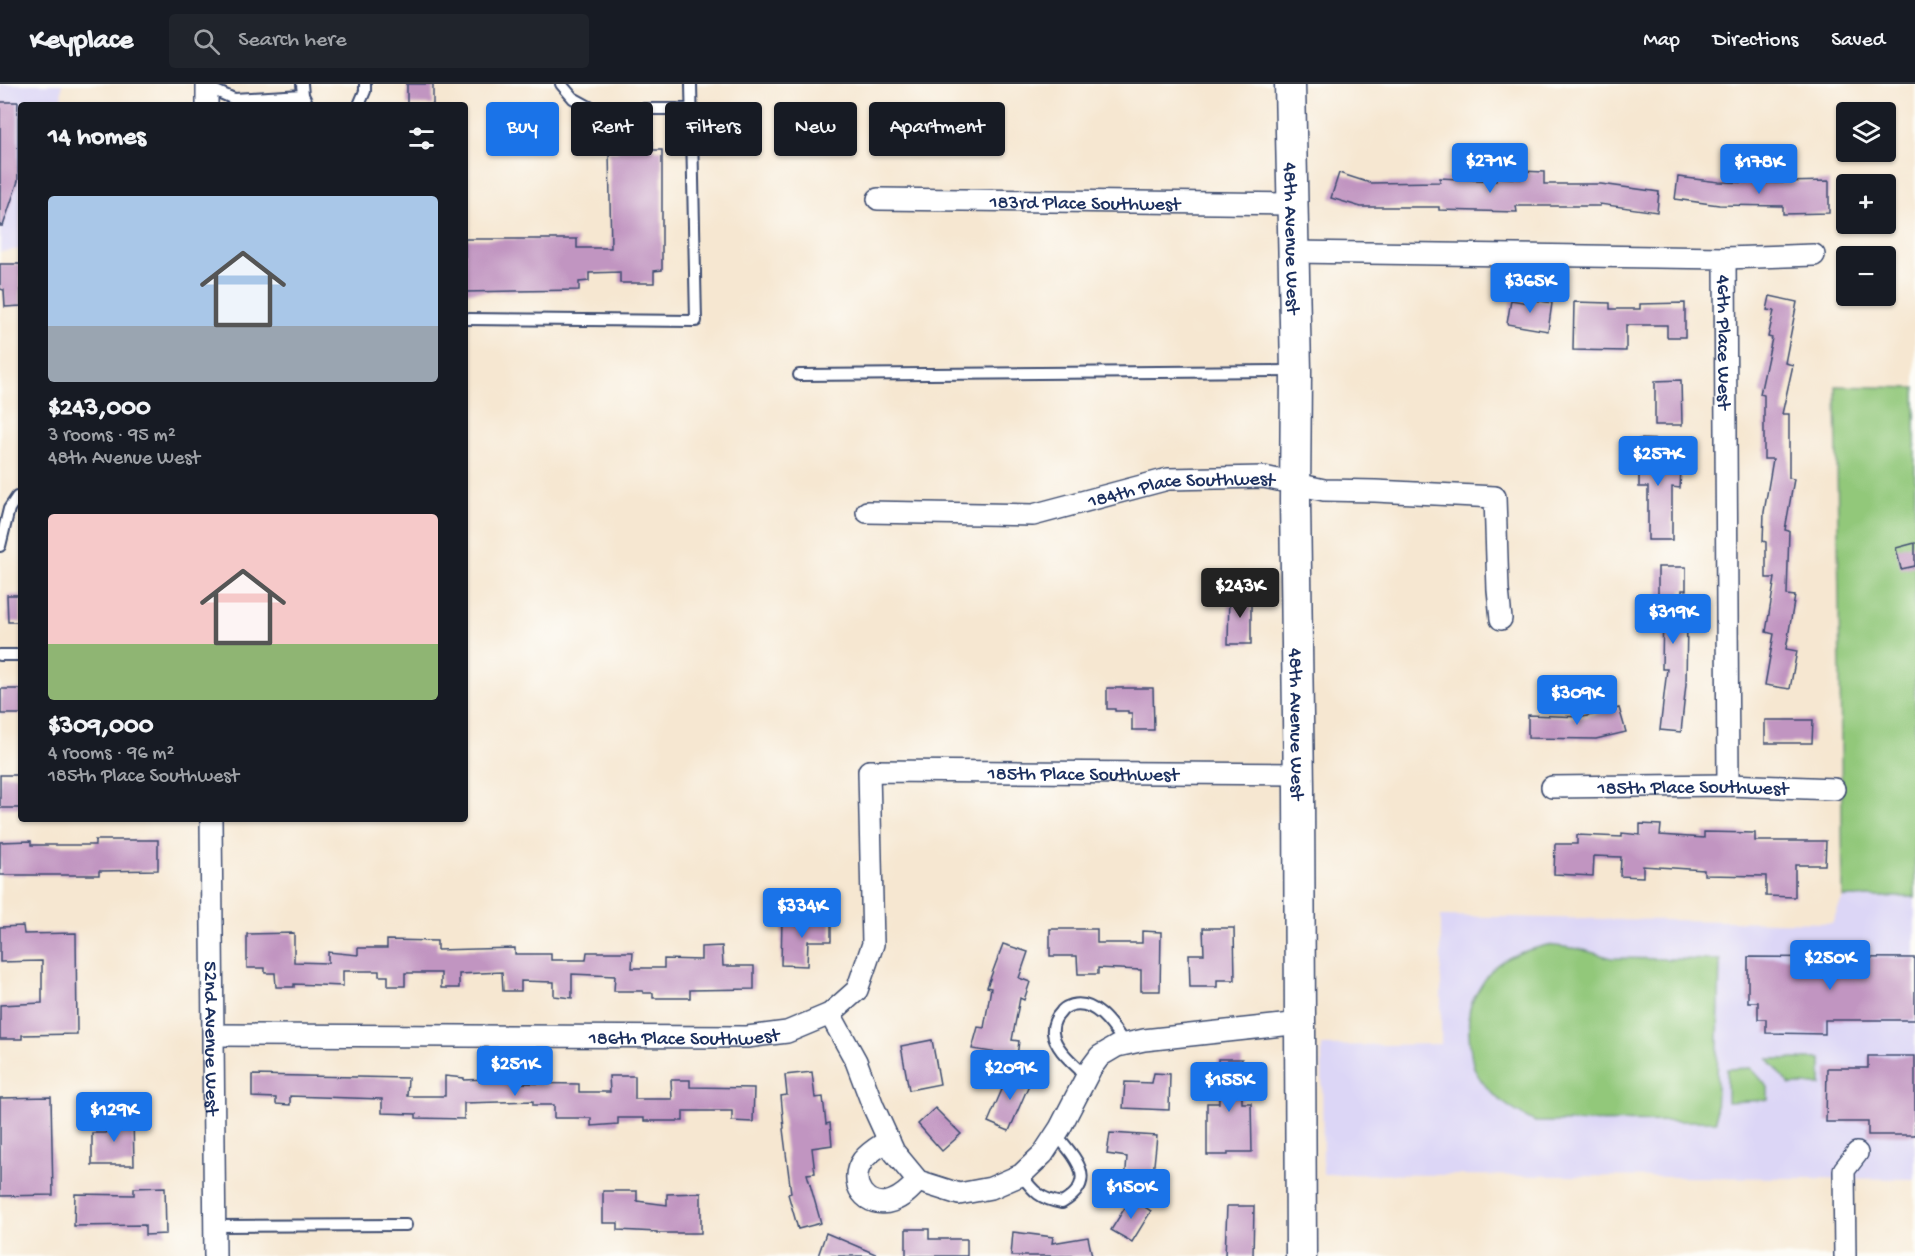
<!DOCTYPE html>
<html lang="en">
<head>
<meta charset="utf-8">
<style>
	:root { --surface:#171b24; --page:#20242c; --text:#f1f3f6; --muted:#9ea1a6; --line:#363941; --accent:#1a73e8 }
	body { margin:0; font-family:"Gochi Hand",sans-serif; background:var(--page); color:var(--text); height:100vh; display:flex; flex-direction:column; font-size:22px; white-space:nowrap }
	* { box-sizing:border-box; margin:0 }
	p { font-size:20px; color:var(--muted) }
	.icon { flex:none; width:33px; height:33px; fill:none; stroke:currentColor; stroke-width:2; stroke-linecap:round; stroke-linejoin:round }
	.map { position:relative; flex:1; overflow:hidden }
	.panel { position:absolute; left:18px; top:18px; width:450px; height:720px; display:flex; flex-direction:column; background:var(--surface); border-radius:6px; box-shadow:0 2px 4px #0004 }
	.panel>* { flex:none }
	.guide { position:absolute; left:486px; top:18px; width:570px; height:54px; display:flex; gap:12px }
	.controls { position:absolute; left:1836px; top:18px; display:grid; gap:12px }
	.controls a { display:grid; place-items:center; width:60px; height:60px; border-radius:6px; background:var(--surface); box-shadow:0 2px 4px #0004; font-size:30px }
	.price { position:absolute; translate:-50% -51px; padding:0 14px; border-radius:6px; background:var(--accent); color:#fff; font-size:20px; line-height:39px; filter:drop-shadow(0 2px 3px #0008) }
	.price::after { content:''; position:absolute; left:50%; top:36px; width:18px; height:14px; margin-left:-9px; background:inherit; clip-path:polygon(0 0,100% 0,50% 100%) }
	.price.selected { background:#222; color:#fff }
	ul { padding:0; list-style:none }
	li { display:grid; align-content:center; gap:12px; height:318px; padding:0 30px }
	li span { display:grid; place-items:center; height:186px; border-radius:6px; color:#555 }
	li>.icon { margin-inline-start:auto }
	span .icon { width:108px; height:108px; fill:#fffc; stroke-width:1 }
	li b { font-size:26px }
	h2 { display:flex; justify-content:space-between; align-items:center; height:72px; padding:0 30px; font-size:26px }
	.chip { padding:0 21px; border-radius:6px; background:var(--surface); box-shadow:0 2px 4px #0004; font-size:21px; line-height:54px }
	.chip.selected { background:var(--accent); color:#fff }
	header { display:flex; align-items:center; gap:36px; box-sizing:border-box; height:84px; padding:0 30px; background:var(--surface); border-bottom:2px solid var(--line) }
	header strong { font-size:28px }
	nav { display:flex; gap:33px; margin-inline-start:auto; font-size:21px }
	.search { width:420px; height:54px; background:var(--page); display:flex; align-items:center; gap:15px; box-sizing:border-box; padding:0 21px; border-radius:6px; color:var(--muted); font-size:22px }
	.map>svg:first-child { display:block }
	.built { fill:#dcd6f6 }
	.green { fill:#92c87a; stroke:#567c6c; stroke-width:1.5 }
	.building { fill:#c195c1 }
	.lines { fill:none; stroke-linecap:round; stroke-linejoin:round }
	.lane-casing { stroke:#3c4b6f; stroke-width:14 }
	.street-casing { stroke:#3c4b6f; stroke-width:24 }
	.secondary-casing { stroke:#3c4b6f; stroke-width:33 }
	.lane { stroke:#fff; stroke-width:10 }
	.street { stroke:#fff; stroke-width:21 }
	.secondary { stroke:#fff; stroke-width:30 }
	.labels { text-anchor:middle; stroke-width:4.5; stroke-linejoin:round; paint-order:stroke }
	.street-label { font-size:20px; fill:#1b2f5e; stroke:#fdfcf7 }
</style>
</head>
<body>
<header>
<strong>Keyplace</strong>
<div class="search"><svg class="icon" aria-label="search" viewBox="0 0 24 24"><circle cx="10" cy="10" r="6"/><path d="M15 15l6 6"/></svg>Search here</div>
<nav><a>Map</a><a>Directions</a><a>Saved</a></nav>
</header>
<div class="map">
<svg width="1915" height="1172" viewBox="0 0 1915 1172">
	<rect width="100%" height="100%" fill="#fdfcf7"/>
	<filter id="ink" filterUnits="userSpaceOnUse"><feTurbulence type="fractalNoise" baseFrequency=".0167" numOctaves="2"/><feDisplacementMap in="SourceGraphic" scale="12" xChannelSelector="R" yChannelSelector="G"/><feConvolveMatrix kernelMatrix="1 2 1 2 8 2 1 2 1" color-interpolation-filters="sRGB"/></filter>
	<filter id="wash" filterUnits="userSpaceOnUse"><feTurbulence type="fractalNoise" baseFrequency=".008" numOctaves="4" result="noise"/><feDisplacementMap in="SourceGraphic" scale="24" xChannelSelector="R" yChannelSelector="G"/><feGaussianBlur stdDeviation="1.35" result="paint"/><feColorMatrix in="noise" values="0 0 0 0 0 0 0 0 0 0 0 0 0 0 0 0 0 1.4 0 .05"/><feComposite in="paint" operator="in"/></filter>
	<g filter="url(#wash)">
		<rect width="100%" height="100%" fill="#f6e7d1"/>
		<g class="built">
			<polygon points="0,0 62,0 61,21 21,21 21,165 0,168"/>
			<polygon points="1843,813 1915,813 1915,1095 1323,1090 1322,962 1441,960 1441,832 1832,839"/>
		</g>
		<g class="green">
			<polygon points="1836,302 1915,304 1915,813 1843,813"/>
			<path d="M1547 861 1580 865 1612 874 1720 876 1716 1037 1535 1038C1512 1026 1489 1012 1476 988 1470 977 1466 933 1471 921 1474 912 1487 891 1493 885 1507 871 1528 866 1547 861Z"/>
			<polygon points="1768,975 1821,975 1821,1001 1790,1001"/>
			<polygon points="1751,984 1768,1003 1768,1016 1727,1018 1727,985"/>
		</g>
		<g id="blocks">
			<g class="building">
				<rect x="407" y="0" width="26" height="21"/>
				<polygon points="0,18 18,18 18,97 3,142 0,142"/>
				<polygon points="653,57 653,66 662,66 662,186 654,187 654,199 620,199 620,188 589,189 589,197 579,198 579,206 465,208 465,155 577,155 577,164 611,164 609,68 618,68 618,58"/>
				<polygon points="1521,87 1544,88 1544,100 1601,100 1659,108 1657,128 1600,120 1600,122 1516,122 1517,128 1439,126 1439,123 1361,123 1331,114 1339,89 1370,99 1440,98 1440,94 1496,97 1496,93 1521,95"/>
				<polygon points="1678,93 1719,98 1783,99 1783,98 1829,97 1829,129 1783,130 1783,122 1719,121 1675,115"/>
				<polygon points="0,180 21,180 21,222 5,223 4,206 0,205"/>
				<polygon points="1770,212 1797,218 1785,279 1793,281 1782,330 1789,330 1789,394 1794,395 1785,446 1789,447 1787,511 1795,512 1786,565 1797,567 1790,605 1765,601 1774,550 1766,548 1775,494 1766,494 1766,458 1763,457 1764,428 1773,375 1764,375 1764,311 1760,310 1772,254 1768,253 1774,227 1767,226"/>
				<polygon points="1529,215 1552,219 1548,247 1507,240 1511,216 1528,219"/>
				<polygon points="1574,218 1610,219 1610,225 1640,225 1640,220 1685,219 1685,253 1667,253 1667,241 1626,241 1626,267 1573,266"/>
				<polygon points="1681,296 1682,341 1655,341 1655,297"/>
				<polygon points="1639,355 1667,356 1666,384 1681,384 1680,404 1672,403 1672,456 1648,456 1648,403 1639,403"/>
				<polygon points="1915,459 1915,482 1901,485 1896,464"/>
				<polygon points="1658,483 1686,483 1686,506 1682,506 1682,537 1687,537 1686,600 1681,648 1660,646 1667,585 1662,585 1663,523 1658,522"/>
				<polygon points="1229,509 1251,509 1251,560 1228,560"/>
				<polygon points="7,511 21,511 21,538 8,538"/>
				<polygon points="1107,604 1153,604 1154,646 1132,646 1132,629 1128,629 1128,627 1115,627 1115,625 1107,625"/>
				<rect x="1" y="605" width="20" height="25"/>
				<polygon points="1619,624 1626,648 1596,655 1528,654 1528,631 1583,633"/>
				<polygon points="1765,636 1813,636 1812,659 1765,659"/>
				<rect x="0" y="691" width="21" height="33"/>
				<polygon points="1640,740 1661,741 1660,751 1704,754 1704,748 1755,749 1755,757 1826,757 1825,781 1795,781 1795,813 1766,812 1766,792 1704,791 1704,786 1643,782 1643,793 1620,792 1621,773 1594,772 1593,792 1554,790 1555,760 1577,760 1577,751 1622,753 1622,749 1640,751"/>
				<polygon points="95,756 158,756 158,786 99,787 99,791 0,791 0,758 31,757 31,761 95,761"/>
				<polygon points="782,834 831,836 831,857 808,857 807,882 781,881"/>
				<polygon points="23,842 24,850 76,849 77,950 22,951 22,955 0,955 0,921 42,919 42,877 0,878 0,843"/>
				<polygon points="1203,844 1234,844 1235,896 1217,896 1217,903 1190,903 1189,870 1204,870"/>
				<polygon points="1050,845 1097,845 1097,859 1142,859 1142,847 1161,848 1160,907 1141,907 1141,886 1098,884 1098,890 1078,890 1077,872 1050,872"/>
				<polygon points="294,849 294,878 328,879 328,868 358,871 358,864 387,864 387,856 437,857 437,866 515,864 515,870 551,870 551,876 586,876 587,868 633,868 632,884 664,884 664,875 701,876 701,863 722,862 723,882 754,882 754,905 690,906 690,914 653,914 653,909 643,909 643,907 614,907 615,892 572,890 572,914 554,912 554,898 521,897 521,907 503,907 502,888 459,890 459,904 441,904 441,889 405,889 405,902 388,902 388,892 379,892 379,887 343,887 343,902 294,900 294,903 276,903 275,889 265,889 265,884 247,884 247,850"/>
				<polygon points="1003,860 1028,868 1019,894 1030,898 1024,916 1020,914 1012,956 1019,957 1017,972 972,965 978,943 984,944 991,904 987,903"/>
				<polygon points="1748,873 1915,874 1915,936 1825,936 1825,950 1766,949 1766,935 1758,935 1758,918 1748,918"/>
				<polygon points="932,956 940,1000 909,1006 901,962"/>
				<polygon points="1868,972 1915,972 1915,1051 1868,1051 1868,1038 1826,1038 1827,984 1868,984"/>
				<polygon points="1218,975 1242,975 1242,1019 1251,1019 1252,1068 1228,1068 1228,1071 1207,1071 1207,1019 1219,1019"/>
				<polygon points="1010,987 1031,996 1009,1047 988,1038"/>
				<polygon points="812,988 815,1014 823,1013 826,1040 830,1039 832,1061 812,1064 815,1089 807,1090 821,1139 798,1145 788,1110 791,1109 783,1045 784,1044 781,1012 787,1011 785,991"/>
				<polygon points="1154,989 1170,990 1169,1026 1123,1024 1125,998 1152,999"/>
				<polygon points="252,991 408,994 407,1012 445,1012 445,992 464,994 464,996 511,994 512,999 579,1000 579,1008 610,1008 609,992 635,992 635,1015 672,1015 671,996 690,996 690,1003 754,1004 753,1038 732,1037 732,1027 683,1027 683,1037 644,1037 644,1034 618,1034 618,1040 591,1042 591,1034 554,1034 554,1021 533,1021 533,1017 464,1019 464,1035 416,1034 416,1030 382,1029 382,1015 290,1012 290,1021 276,1020 276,1014 252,1013"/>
				<polygon points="51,1013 53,1111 0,1112 0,1014"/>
				<polygon points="935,1024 961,1050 942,1067 918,1040"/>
				<polygon points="133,1033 134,1081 92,1081 92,1049 106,1049 106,1034"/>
				<polygon points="1110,1049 1157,1052 1152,1100 1125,1098 1127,1073 1107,1070"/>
				<polygon points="165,1103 166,1150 145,1151 145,1141 74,1142 75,1110 134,1111 134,1104"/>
				<polygon points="603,1107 637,1107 637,1117 667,1121 667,1110 701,1109 701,1149 657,1149 657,1148 618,1146 618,1139 603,1139"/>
				<polygon points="1131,1114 1151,1127 1132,1158 1111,1146"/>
				<polygon points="1227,1122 1254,1122 1253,1172 1225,1172"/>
				<polygon points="906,1145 929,1145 929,1155 967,1155 967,1172 906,1172"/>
				<polygon points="1013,1148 1053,1153 1052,1159 1088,1153 1092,1172 1011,1172"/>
				<polygon points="826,1149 880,1172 818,1172"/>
			</g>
		</g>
	</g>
	<g filter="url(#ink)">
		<use href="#blocks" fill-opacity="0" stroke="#3c4b6f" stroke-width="1.5"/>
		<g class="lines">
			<defs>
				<g id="lane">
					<polyline points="302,0 303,11 308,21"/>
					<polyline points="561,0 573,14 593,25 690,25"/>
					<polyline points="207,3 234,15 303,11"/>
					<polyline points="359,21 365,7 365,0"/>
					<polyline points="465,235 696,237 691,0"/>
					<polyline points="799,291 1294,287"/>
					<polyline points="0,462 9,425 17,413 21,413"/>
					<polyline points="0,571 21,571"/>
					<path d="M1087 993C1076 981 1055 966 1053 949 1052 941 1056 933 1061 928 1064 923 1067 923 1072 921 1096 915 1114 944 1125 960"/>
					<path d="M1021 1091C1034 1108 1040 1115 1062 1119 1099 1097 1076 1075 1056 1050"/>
					<polyline points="215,1142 406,1141"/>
				</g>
				<g id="street">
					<polyline points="207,0 207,21"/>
					<path id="s1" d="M878 115 1291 120"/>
					<polyline points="1292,168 1725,174 1814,171"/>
					<path id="s2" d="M1725 174 1728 701"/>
					<path id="s3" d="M867 428 1033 431 1168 395 1264 393 1324 406 1375 407 1495 413 1498 506 1501 535"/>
					<path id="s4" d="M1552 703 1728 701 1834 705"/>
					<path id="s5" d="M211 735 215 1172"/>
					<polyline points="830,930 856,977 873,1022 894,1068 918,1097 959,1110 991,1104 1021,1091 1043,1070 1060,1044 1091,984 1100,972 1117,962 1144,956 1301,939"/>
					<path id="s6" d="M214 951 747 953 787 948 830 930 857 906 873 860 869 687 1299 690"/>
					<path d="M889 1056C880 1062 870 1067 863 1076 846 1099 867 1126 892 1117 903 1113 910 1106 918 1097"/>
					<polyline points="1845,1172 1844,1086 1857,1069"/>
				</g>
				<g id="secondary">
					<path id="s7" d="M1290 0 1296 287 1295 417 1299 705 1301 1172"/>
				</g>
			</defs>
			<use href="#lane" class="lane-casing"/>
			<use href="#street" class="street-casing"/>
			<use href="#secondary" class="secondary-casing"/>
			<use href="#lane" class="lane"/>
			<use href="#street" class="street"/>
			<use href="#secondary" class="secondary"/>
		</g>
	</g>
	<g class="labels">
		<g class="street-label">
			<text dy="7" stroke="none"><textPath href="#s1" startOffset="207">183rd Place Southwest</textPath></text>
			<text dy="7" stroke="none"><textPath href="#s7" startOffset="154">48th Avenue West</textPath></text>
			<text dy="7" stroke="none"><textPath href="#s2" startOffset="84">46th Place West</textPath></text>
			<text dy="7" stroke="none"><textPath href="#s3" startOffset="318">184th Place Southwest</textPath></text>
			<text dy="7" stroke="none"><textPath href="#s7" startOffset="640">48th Avenue West</textPath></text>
			<text dy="7" stroke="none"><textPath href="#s6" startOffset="1092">185th Place Southwest</textPath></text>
			<text dy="7" stroke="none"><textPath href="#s4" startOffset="141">185th Place Southwest</textPath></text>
			<text dy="7" stroke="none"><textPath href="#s6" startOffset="470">186th Place Southwest</textPath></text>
			<text dy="7" stroke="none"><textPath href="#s5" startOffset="219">52nd Avenue West</textPath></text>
		</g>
	</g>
</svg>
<div class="controls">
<a><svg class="icon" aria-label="layers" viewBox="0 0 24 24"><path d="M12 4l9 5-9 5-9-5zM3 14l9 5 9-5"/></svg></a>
<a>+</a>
<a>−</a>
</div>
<b class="price" style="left:1490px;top:110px">$271K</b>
<b class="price" style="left:1759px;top:111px">$178K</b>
<b class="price" style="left:1530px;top:230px">$365K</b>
<b class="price" style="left:1658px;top:403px">$257K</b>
<b class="price selected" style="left:1240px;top:535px">$243K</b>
<b class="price" style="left:1673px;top:561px">$319K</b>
<b class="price" style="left:1577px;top:642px">$309K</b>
<b class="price" style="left:802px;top:855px">$334K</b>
<b class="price" style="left:1830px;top:907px">$250K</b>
<b class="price" style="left:515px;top:1013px">$251K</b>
<b class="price" style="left:1010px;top:1017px">$209K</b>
<b class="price" style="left:1229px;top:1029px">$155K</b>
<b class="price" style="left:114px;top:1059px">$129K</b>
<b class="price" style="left:1131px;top:1136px">$150K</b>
<div class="guide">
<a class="chip selected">Buy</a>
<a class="chip">Rent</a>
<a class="chip">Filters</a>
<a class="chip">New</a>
<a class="chip">Apartment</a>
</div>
<section class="panel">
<h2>14 homes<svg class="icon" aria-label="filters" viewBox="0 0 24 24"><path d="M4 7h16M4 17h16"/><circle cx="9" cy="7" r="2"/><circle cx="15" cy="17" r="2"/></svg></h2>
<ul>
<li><span style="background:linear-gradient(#a9c7e8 70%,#9aa5b1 0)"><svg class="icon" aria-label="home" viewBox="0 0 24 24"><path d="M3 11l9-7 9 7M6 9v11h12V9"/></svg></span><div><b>$243,000</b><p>3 rooms · 95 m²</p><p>48th Avenue West</p></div></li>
<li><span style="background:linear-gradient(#f6c9c9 70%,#8fb573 0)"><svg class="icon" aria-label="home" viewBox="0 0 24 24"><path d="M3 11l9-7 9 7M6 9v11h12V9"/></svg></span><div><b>$309,000</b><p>4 rooms · 96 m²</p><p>185th Place Southwest</p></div></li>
</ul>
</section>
</div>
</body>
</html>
